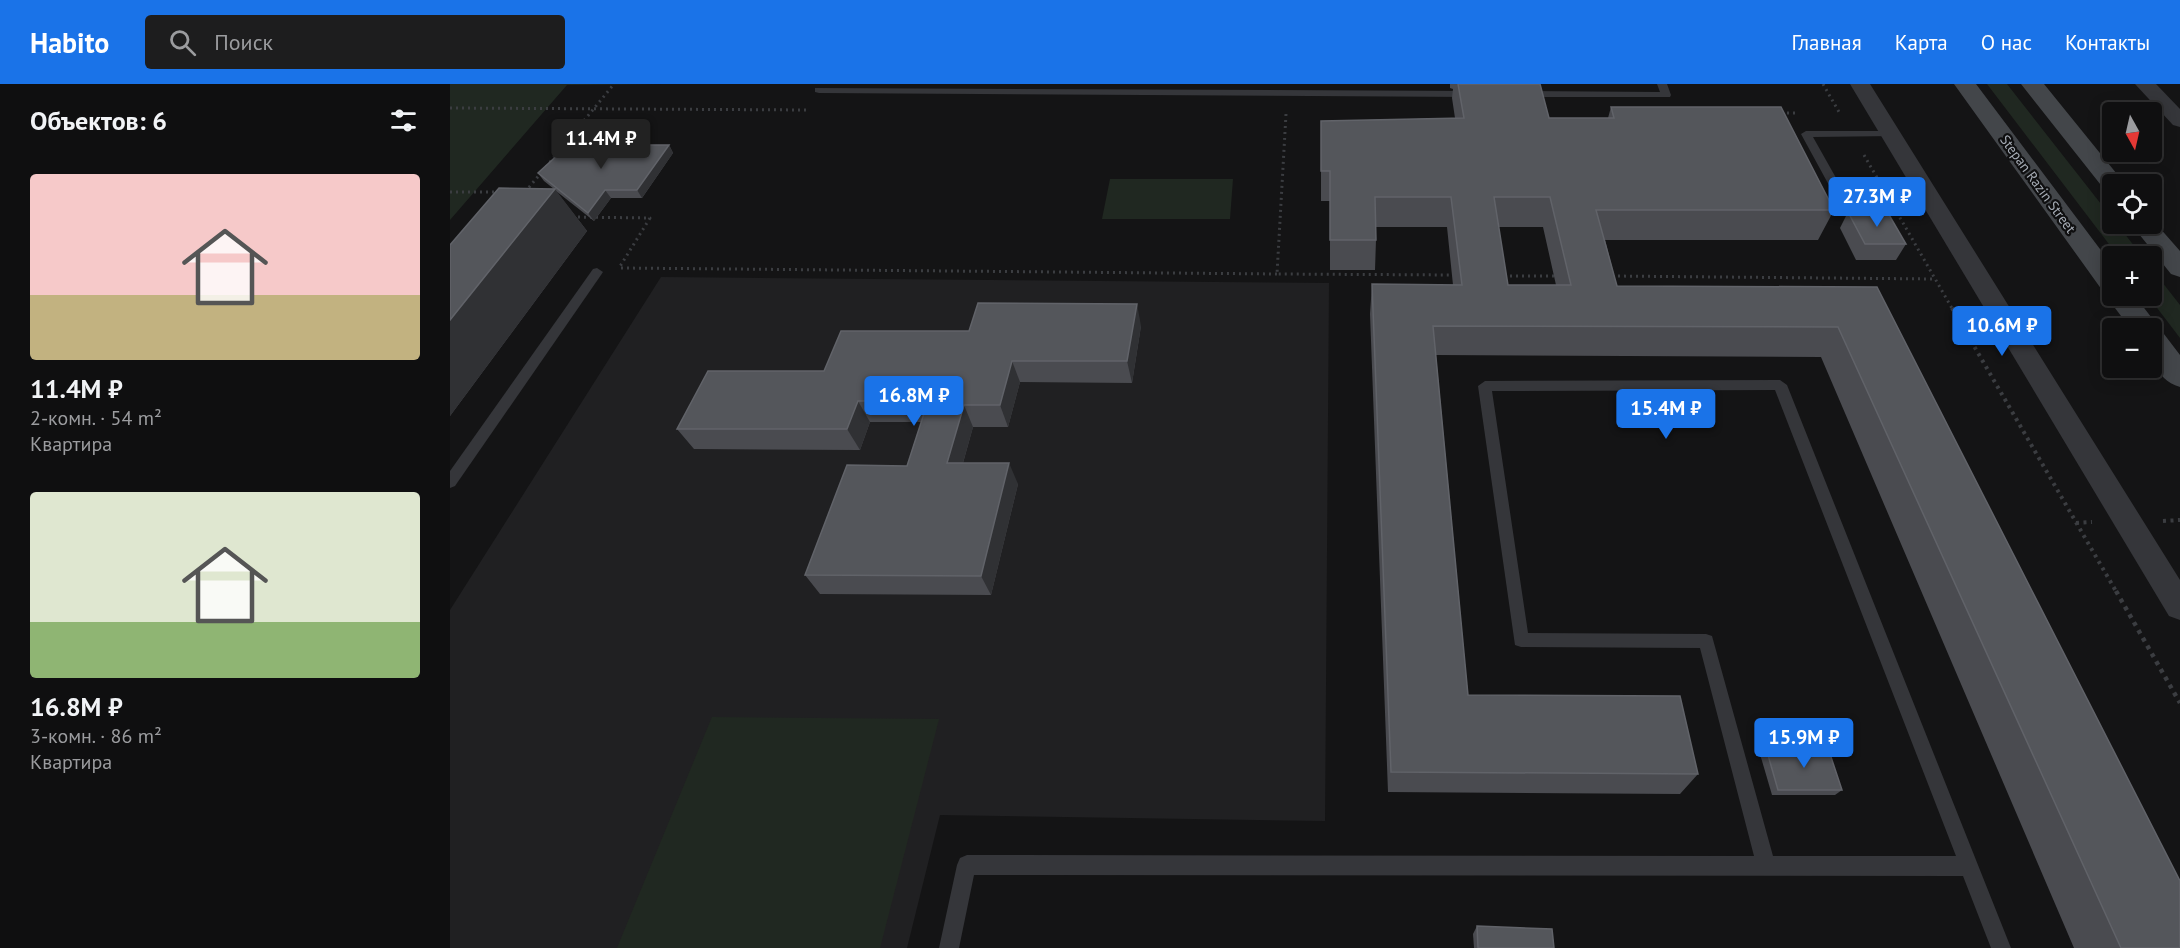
<!DOCTYPE html>
<html lang="ru">
<head>
<meta charset="utf-8">
<style>
	:root { --surface:#0f0f10; --page:#1d1d1e; --text:#f1f3f6; --muted:#9b9c9f; --line:#2f2f30; --accent:#1a73e8 }
	body { margin:0; font-family:"PT Sans",sans-serif; background:var(--page); color:var(--text); height:100vh; display:flex; flex-direction:column; font-size:22px; white-space:nowrap }
	* { box-sizing:border-box; margin:0 }
	p { font-size:20px; color:var(--muted) }
	.icon { flex:none; width:33px; height:33px; fill:none; stroke:currentColor; stroke-width:2; stroke-linecap:round; stroke-linejoin:round }
	.map { position:relative; flex:1; overflow:hidden }
	.sheet { display:flex; flex-direction:column; background:var(--surface); width:450px }
	.sheet>* { flex:none }
	.needle { width:39px; rotate:172deg }
	.tools { position:absolute; left:1652px; top:18px; display:grid; gap:12px }
	.tools a { display:grid; place-items:center; width:60px; height:60px; border-radius:6px; background:var(--surface); box-shadow:0 3px 15px #0003,0 0 0 2px var(--line); font-size:30px }
	.price { position:absolute; translate:-50% -51px; padding:0 14px; border-radius:6px; background:var(--accent); color:#fff; font-size:20px; line-height:39px; filter:drop-shadow(0 2px 3px #0008) }
	.price::after { content:''; position:absolute; left:50%; top:36px; width:18px; height:14px; margin-left:-9px; background:inherit; clip-path:polygon(0 0,100% 0,50% 100%) }
	.price.current { background:#222; color:#fff }
	ul { padding:0; list-style:none }
	li { display:grid; align-content:center; gap:12px; height:318px; padding:0 30px }
	li span { display:grid; place-items:center; height:186px; border-radius:6px; color:#555 }
	li>.icon { margin-inline-start:auto }
	span .icon { width:108px; height:108px; fill:#fffc; stroke-width:1 }
	li b { font-size:26px }
	h2 { display:flex; justify-content:space-between; align-items:center; height:72px; padding:0 30px; font-size:26px }
	header { display:flex; align-items:center; gap:36px; box-sizing:border-box; height:84px; padding:0 30px; background:var(--accent); color:#fff }
	header strong { font-size:28px }
	nav { display:flex; gap:33px; margin-inline-start:auto; font-size:21px }
	.search { width:420px; height:54px; background:var(--page); display:flex; align-items:center; gap:15px; box-sizing:border-box; padding:0 21px; border-radius:6px; color:var(--muted); font-size:22px }
	main { display:flex; flex:1; min-height:0 }
	.map>svg:first-child { display:block }
	.built { fill:#202022 }
	.green { fill:#202821 }
	.lines { fill:none; stroke-linecap:round; stroke-linejoin:round }
	.path-far2 { stroke:#3b3d41; stroke-width:3; stroke-dasharray:2 4; stroke-linecap:butt }
	.path-far1 { stroke:#3b3d41; stroke-width:4; stroke-dasharray:3 4.5; stroke-linecap:butt }
	.path { stroke:#3b3d41; stroke-width:4.5; stroke-dasharray:4 5; stroke-linecap:butt }
	.lane { fill:#35363a; fill-rule:evenodd }
	.street { fill:#35363a; fill-rule:evenodd }
	.secondary { fill:#43464a; fill-rule:evenodd }
	.wall { fill:#4a4b50; fill-rule:evenodd }
	.shaded-wall { fill:#303134 }
	.building { fill:#54565b; stroke:#616369; stroke-width:1.5; fill-rule:evenodd }
	.labels { text-anchor:middle; stroke-width:4.5; stroke-linejoin:round; paint-order:stroke }
	.far-street-label { font-size:14px; fill:#a6acb5; stroke:#0f0f10 }
</style>
</head>
<body>
<header>
<strong>Habito</strong>
<div class="search"><svg class="icon" aria-label="search" viewBox="0 0 24 24"><circle cx="10" cy="10" r="6"/><path d="M15 15l6 6"/></svg>Поиск</div>
<nav><a>Главная</a><a>Карта</a><a>О нас</a><a>Контакты</a></nav>
</header>
<main>
<section class="sheet">
<h2>Объектов: 6<svg class="icon" aria-label="filters" viewBox="0 0 24 24"><path d="M4 7h16M4 17h16"/><circle cx="9" cy="7" r="2"/><circle cx="15" cy="17" r="2"/></svg></h2>
<ul>
<li><span style="background:linear-gradient(#f6c9c9 65%,#c2b280 0)"><svg class="icon" aria-label="home" viewBox="0 0 24 24"><path d="M3 11l9-7 9 7M6 9v11h12V9"/></svg></span><div><b>11.4M ₽</b><p>2-комн. · 54 m²</p><p>Квартира</p></div></li>
<li><span style="background:linear-gradient(#dfe7d0 70%,#8fb573 0)"><svg class="icon" aria-label="home" viewBox="0 0 24 24"><path d="M3 11l9-7 9 7M6 9v11h12V9"/></svg></span><div><b>16.8M ₽</b><p>3-комн. · 86 m²</p><p>Квартира</p></div></li>
</ul>
</section>
<div class="map">
<svg width="1730" height="864" viewBox="0 0 1730 864">
	<rect width="100%" height="100%" fill="#141415"/>
	<polygon class="built" points="211,193 879,199 875,737 490,731 457,864 0,864 0,526"/>
	<g class="green">
		<polygon points="0,0 212,0 117,1 0,136"/>
		<polygon points="1537,0 1557,0 1662,134 1662,140 1667,140 1692,172 1668,172"/>
		<polygon points="660,95 783,95 780,135 652,135"/>
		<polygon points="1701,184 1730,221 1730,254 1698,212 1701,212"/>
		<polygon points="262,633 489,635 430,864 167,864"/>
	</g>
	<g class="lines">
		<g class="path-far2">
			<polyline points="1373,0 1389,28"/>
			<polyline points="0,24 360,26"/>
			<polyline points="1331,29 1347,29"/>
			<polyline points="836,30 827,190 1007,191"/>
			<polyline points="1414,71 1503,226"/>
			<polyline points="96,83 164,0"/>
			<polyline points="0,108 50,108"/>
			<polyline points="75,108 91,89"/>
			<polyline points="122,133 200,134 169,184"/>
			<polyline points="171,184 827,190"/>
			<polyline points="1054,192 1109,192"/>
			<polyline points="1162,192 1485,195"/>
		</g>
		<g class="path-far1">
			<polyline points="1502,224 1667,509"/>
			<polyline points="1713,437 1730,436"/>
			<polyline points="1626,439 1642,438"/>
		</g>
		<polyline class="path" points="1666,507 1730,619"/>
		<g class="lane">
			<polygon points="1207,0 1217,0 1221,11 1220,13 1072,13 1067,10 1072,7 1210,8"/>
			<polygon points="365,4 1021,7 1026,10 1021,13 369,9 365,8"/>
			<polygon points="1441,47 1445,48 1445,52 1363,53 1408,133 1402,137 1398,136 1351,50 1356,47"/>
			<polygon points="147,184 153,188 151,191 5,402 0,404 0,387 143,185"/>
			<path d="M1330 296 1337 301 1561 864H1541L1513 792 524 791 509 864H489L507 781 510 774 517 771 1304 772 1250 564 1071 563 1065 561 1028 302 1035 297ZM1325 306 1506 772H1323L1262 552 1256 550 1078 549 1042 307Z"/>
		</g>
		<g class="street">
			<polygon points="1400,0 1420,0 1730,496 1730,536 1719,532"/>
			<polygon points="1685,0 1706,0 1730,25 1730,43 1723,41"/>
		</g>
		<g class="secondary">
			<path d="M1504 0H1526L1662 181V212H1685L1730 271V303C1703 295 1701 269 1701 244H1680L1656 212 1659 208 1652 206Z"/>
			<polygon points="1571,0 1594,0 1675,100 1662,100 1662,107 1654,105"/>
			<polygon points="1701,134 1730,167 1730,193 1721,190 1681,140 1701,140"/>
		</g>
	</g>
	<g class="wall">
		<path d="M1000 0H1090L1099 34H1158L1161 23 1384 126 1368 156H1155L1167 202 1427 203 1730 864H1624L1371 273 986 271 1018 611 1248 690 1230 710 938 708 920 230 922 200 1003 201 997 143H926V156L925 186H880V117H871V37L1005 34 1002 14 1003 5 1000 4ZM1048 143H1093L1106 201H1058Z"/>
		<polygon points="219,61 223,69 192,114 161,114 144,137 106,107 137,147 0,332 0,161 104,105 94,97 88,89"/>
		<polygon points="1398,128 1456,160 1446,176 1406,176 1390,144"/>
		<polygon points="691,242 682,299 570,298 558,343 523,343 513,379 568,400 541,511 370,510 355,491 457,382 471,338 420,338 410,366 244,365 227,345 374,287 519,247"/>
		<polygon points="1316,664 1392,706 1385,711 1322,711 1310,670"/>
		<polygon points="1027,842 1104,864 1024,864 1023,850"/>
	</g>
	<g class="shaded-wall">
		<polygon points="219,61 223,69 192,114 187,106"/>
		<polygon points="105,105 137,147 0,332 0,236"/>
		<polygon points="155,106 161,114 144,137 138,129"/>
		<polygon points="687,220 691,242 682,299 677,277"/>
		<polygon points="562,277 570,298 558,343 550,321"/>
		<polygon points="408,317 420,338 410,366 397,345"/>
		<polygon points="514,321 523,343 507,400 497,379"/>
		<polygon points="559,379 568,400 541,511 531,492"/>
	</g>
	<g class="building">
		<path d="M1008 0H1090L1099 34H1164L1161 23H1331L1384 126H1146L1167 202 1427 203 1730 797V864H1671L1388 243 983 242 1018 611 1230 612 1248 690 941 688 922 200 1012 201 1001 113H925L926 156H880V87H871V37L1014 34ZM1044 113H1100L1121 201H1058Z"/>
		<polygon points="133,61 219,61 187,106 155,106 138,129 88,89 111,68"/>
		<polygon points="49,104 105,105 0,236 0,161"/>
		<polygon points="1398,128 1438,129 1456,160 1415,160"/>
		<polygon points="528,219 687,220 677,277 562,277 550,321 514,321 497,379 559,379 531,492 355,491 397,381 457,382 478,317 408,317 397,345 227,345 258,287 374,287 391,247 519,247"/>
		<polygon points="1316,664 1378,664 1392,706 1328,706"/>
		<polygon points="1027,842 1102,845 1104,864 1028,864"/>
	</g>
	<g class="labels">
		<g class="far-street-label">
			<text transform="translate(1588 100) rotate(54)" y="5">Stepan Razin Street</text>
		</g>
	</g>
</svg>
<div class="tools">
<a><svg class="needle" viewBox="-14 -14 28 28"><path d="M0-13l5 13h-10z" fill="#e53935"/><path d="M0 13l5-13h-10z" fill="#9b9c9f"/></svg></a>
<a><svg class="icon" aria-label="locate" viewBox="0 0 24 24"><circle cx="12" cy="12" r="6"/><path d="M12 2v4M12 18v4M2 12h4M18 12h4"/></svg></a>
<a>+</a>
<a>−</a>
</div>
<b class="price current" style="left:151px;top:86px">11.4M ₽</b>
<b class="price" style="left:1427px;top:144px">27.3M ₽</b>
<b class="price" style="left:1552px;top:273px">10.6M ₽</b>
<b class="price" style="left:464px;top:343px">16.8M ₽</b>
<b class="price" style="left:1216px;top:356px">15.4M ₽</b>
<b class="price" style="left:1354px;top:685px">15.9M ₽</b>
</div>
</main>
</body>
</html>
